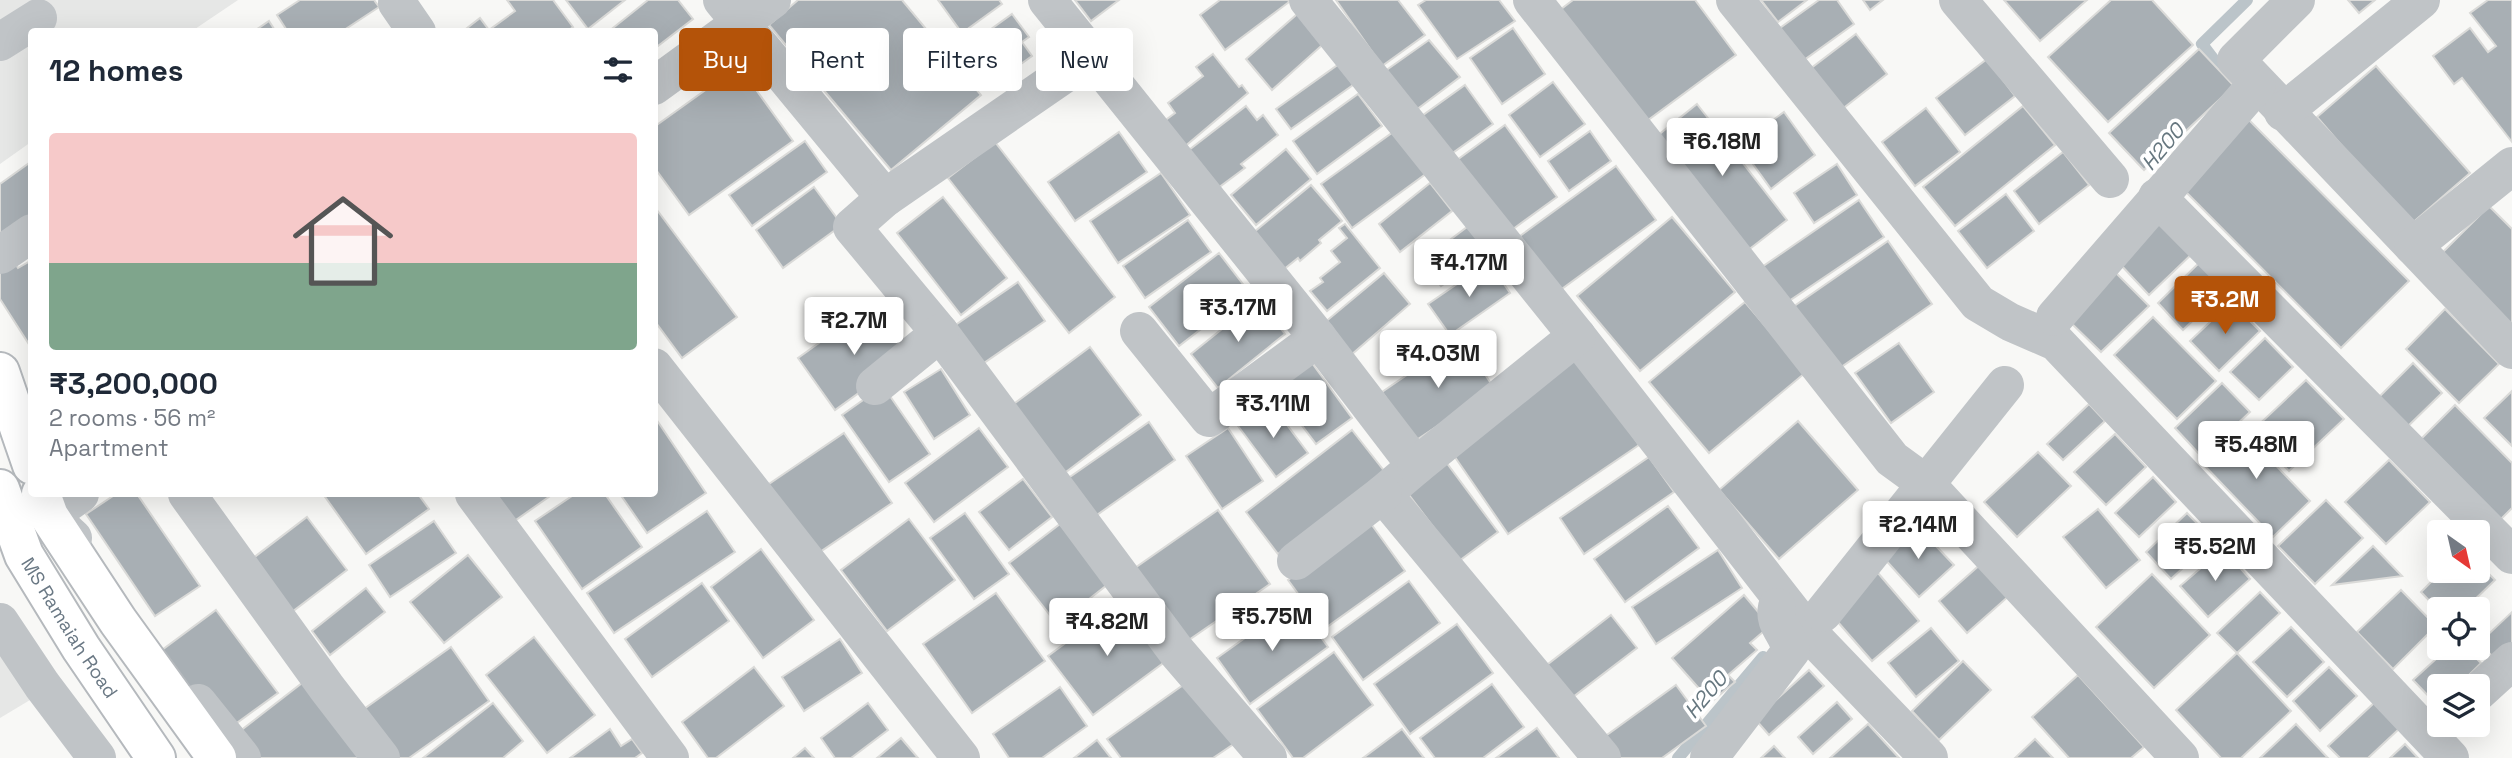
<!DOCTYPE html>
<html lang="en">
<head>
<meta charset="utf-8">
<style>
	:root { --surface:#fff; --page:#f2f2f3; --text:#1f2937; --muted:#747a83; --accent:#b45309 }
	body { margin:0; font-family:"Space Grotesk",sans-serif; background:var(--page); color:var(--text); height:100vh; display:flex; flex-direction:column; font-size:26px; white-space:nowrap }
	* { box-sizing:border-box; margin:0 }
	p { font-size:23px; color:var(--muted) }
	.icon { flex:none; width:38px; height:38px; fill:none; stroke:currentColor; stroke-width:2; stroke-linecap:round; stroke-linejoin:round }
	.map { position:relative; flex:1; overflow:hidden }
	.sheet { position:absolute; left:28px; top:28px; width:630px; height:469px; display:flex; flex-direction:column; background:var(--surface); border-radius:7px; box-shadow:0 7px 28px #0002 }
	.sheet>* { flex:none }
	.banner { position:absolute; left:679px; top:28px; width:665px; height:63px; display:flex; gap:14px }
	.needle { width:46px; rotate:146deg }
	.buttons { position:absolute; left:2427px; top:520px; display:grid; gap:14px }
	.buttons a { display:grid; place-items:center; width:63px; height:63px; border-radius:7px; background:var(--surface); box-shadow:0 7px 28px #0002; font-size:35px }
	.price { position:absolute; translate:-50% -60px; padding:0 16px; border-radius:7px; background:#fff; color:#222; font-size:23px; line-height:46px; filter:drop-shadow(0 2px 4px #0008) }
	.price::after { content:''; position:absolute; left:50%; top:42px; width:21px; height:16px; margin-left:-10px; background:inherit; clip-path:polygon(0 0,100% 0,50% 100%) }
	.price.on { background:var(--accent); color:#fff }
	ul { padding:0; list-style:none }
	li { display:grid; align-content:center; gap:14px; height:371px; padding:0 21px }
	li span { display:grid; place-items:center; height:217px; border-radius:7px; color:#555 }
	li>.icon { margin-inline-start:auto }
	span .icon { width:126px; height:126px; fill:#fffc; stroke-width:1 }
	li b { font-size:30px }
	h2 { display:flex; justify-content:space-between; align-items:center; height:84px; padding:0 21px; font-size:30px }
	.pill { padding:0 24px; border-radius:7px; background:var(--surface); box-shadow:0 7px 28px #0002; font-size:24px; line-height:63px }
	.pill.on { background:var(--accent); color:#fff }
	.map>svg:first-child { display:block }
	.built { fill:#e6e7e6 }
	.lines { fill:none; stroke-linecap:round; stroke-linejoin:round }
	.stream { stroke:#bbc4c9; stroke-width:12 }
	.building { fill:#a8afb4; stroke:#dadad8; stroke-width:2 }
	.secondary-casing { stroke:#b5b9bd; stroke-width:42 }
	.minor { stroke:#c0c4c7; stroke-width:38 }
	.secondary { stroke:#fff; stroke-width:38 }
	.labels { text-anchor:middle; stroke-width:7; stroke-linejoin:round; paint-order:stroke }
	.street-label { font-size:19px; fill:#6a7884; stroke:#fff }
	.water-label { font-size:21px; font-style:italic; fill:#66777f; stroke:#fff }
</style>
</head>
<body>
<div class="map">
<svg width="2512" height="758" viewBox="0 0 2512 758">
	<rect width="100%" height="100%" fill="#f8f8f6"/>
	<g class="built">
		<polygon points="0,0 238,0 192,31 32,32 31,142 0,164"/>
		<polygon points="0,639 30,700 0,718"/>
	</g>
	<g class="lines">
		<g class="stream">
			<polyline points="2227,77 2202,44 2247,0"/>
			<polyline points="1678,758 1763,657"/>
		</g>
	</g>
	<g class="building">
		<polygon points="300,0 374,0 379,7 341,32 288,32 277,15"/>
		<polygon points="507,0 553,0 573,27 567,32 462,32 480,18 489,30 515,11"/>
		<polygon points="566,0 625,0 588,29"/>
		<polygon points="648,0 678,0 693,19 654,49 654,32 608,32"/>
		<polygon points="798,0 902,0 981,95 891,170 769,25"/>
		<polygon points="938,0 999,0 1002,4 962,33"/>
		<polygon points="1075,0 1119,0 1091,21"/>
		<polygon points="1220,0 1288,0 1289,2 1225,50 1200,15"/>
		<polygon points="1336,0 1398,0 1425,35 1382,66"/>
		<polygon points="1426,0 1499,0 1515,21 1457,59 1418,5"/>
		<polygon points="1573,0 1695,0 1736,55 1640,126 1556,13"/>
		<polygon points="1761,0 1807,0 1778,22"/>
		<polygon points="1819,0 1837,0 1854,24 1804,60 1780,28"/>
		<polygon points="1863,0 1883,0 1870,10"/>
		<polygon points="2004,0 2087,0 2040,41"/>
		<polygon points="2111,0 2152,0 2193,45 2108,122 2048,57"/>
		<polygon points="2348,0 2375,0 2359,13"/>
		<polygon points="2488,0 2512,0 2512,142 2462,78 2454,84 2433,56 2470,28 2488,52 2496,46 2470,13"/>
		<polygon points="1303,9 1329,39 1272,90 1246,59"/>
		<polygon points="1012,14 1029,37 1022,42 1032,56 992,85 965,48"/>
		<polygon points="269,21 276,32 253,32"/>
		<polygon points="1513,28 1545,74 1502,104 1470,58"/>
		<polygon points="1856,34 1887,74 1841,110 1810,69"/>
		<polygon points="1429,40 1460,77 1408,116 1378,76"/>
		<polygon points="2199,49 2234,86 2144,170 2109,133"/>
		<polygon points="1213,54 1239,87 1242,85 1248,93 1183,148 1163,122 1175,113 1168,103 1203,76 1196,67"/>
		<polygon points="1987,59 2015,96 1965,135 1936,98"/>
		<polygon points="1339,64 1353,85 1291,129 1276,109"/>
		<polygon points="739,66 793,141 689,215 654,167 654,127"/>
		<polygon points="2376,66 2470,173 2410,225 2317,117"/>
		<polygon points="1553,82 1585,124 1540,157 1509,115"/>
		<polygon points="1465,85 1493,124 1440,162 1412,123"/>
		<polygon points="1358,94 1382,126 1317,174 1293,141"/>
		<polygon points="1697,104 1787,220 1747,251 1657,136"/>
		<polygon points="1246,106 1257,120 1263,115 1278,135 1241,164 1245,168 1218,188 1189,150"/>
		<polygon points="2023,106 2055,145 1955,226 1923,187"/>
		<polygon points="1926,108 1960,152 1915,186 1882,142"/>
		<polygon points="1784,112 1815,155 1771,189 1750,160 1757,155 1745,140"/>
		<polygon points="2247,118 2409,281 2341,348 2179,185"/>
		<polygon points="1505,125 1557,197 1509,232 1457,160"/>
		<polygon points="1396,130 1427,173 1352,228 1321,184"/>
		<polygon points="1590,131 1611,161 1569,191 1548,161"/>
		<polygon points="1119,132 1147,172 1075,221 1048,182"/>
		<polygon points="805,141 827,172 752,226 729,195"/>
		<polygon points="995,142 1115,297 1069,333 948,178"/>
		<polygon points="1286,149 1311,179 1256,225 1231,195"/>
		<polygon points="2063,152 2089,185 2039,224 2014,191"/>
		<polygon points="32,161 32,227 0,250 0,184"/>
		<polygon points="1837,164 1857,195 1814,223 1794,193"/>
		<polygon points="1616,166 1656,220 1559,291 1520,236"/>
		<polygon points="1161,173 1190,215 1118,263 1090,221"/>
		<polygon points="1430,183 1452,211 1400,252 1379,224"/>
		<polygon points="1311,185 1342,221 1319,240 1321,243 1300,261 1298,258 1278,274 1248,237"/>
		<polygon points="814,187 842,225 783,268 756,230"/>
		<polygon points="2006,194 2034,231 1987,268 1958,231"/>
		<polygon points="943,197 1007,278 961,315 897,233"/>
		<polygon points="1859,200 1884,237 1783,305 1759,269"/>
		<polygon points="654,206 737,317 682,358 654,320"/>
		<polygon points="2489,206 2512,229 2512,333 2437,258"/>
		<polygon points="1672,217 1735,292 1640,371 1577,296"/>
		<polygon points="2165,218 2196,250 2149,295 2119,263"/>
		<polygon points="1188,220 1211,252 1145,298 1123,266"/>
		<polygon points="1475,221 1494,247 1441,286 1422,261"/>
		<polygon points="1345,224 1380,268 1327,311 1310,291 1323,282 1320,278 1340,262 1331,251 1347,238 1339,228"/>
		<polygon points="1888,241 1932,304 1834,372 1790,309"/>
		<polygon points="1219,253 1249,292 1179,346 1149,307"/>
		<polygon points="11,257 18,268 32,260 32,349 0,299 0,264"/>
		<polygon points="2204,258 2230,285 2183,330 2158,303"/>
		<polygon points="1489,262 1510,293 1450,335 1428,304"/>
		<polygon points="2115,272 2149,306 2101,352 2067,319"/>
		<polygon points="1384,273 1410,304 1351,355 1324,323"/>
		<polygon points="1018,282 1045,321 981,365 954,326"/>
		<polygon points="1258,300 1285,334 1218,388 1191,354"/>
		<polygon points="1745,302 1805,373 1709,453 1649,382"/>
		<polygon points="2231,302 2260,331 2219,371 2190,341"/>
		<polygon points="872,305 910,356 835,410 798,358"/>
		<polygon points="2445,309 2499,364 2459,403 2406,349"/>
		<polygon points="2153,317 2216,381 2177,419 2114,355"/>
		<polygon points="1461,338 1494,388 1415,441 1382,392"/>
		<polygon points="2265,338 2293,367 2259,400 2230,372"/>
		<polygon points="1899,343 1934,392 1891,423 1855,373"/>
		<polygon points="1090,347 1141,415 1062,475 1011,406"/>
		<polygon points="1579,357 1639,445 1508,534 1448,447"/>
		<polygon points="1312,363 1352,418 1316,444 1275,390"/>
		<polygon points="2413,363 2442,393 2404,430 2375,401"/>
		<polygon points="941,369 970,415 934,439 904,392"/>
		<polygon points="2306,380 2344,419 2289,471 2251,432"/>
		<polygon points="2222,383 2250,412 2202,457 2175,428"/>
		<polygon points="883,386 930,454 889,482 842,415"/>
		<polygon points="2512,391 2512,446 2484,418"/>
		<polygon points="1270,402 1308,453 1276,477 1238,426"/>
		<polygon points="2089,404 2105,421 2063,460 2047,444"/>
		<polygon points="2455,405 2512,463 2512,508 2494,526 2414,446"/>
		<polygon points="654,416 706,493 647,533 620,494 654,494"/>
		<polygon points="1798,421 1858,490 1779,559 1719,490"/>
		<polygon points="1149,422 1175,460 1094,517 1067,479"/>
		<polygon points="2238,426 2310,501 2273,537 2201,462"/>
		<polygon points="979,428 1008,467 934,522 905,483"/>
		<polygon points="1228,428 1263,481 1222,509 1186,456"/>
		<polygon points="1352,430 1385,472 1278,554 1246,512"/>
		<polygon points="844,433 892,503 814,556 766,486"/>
		<polygon points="2115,434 2146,467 2106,505 2074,472"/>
		<polygon points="2038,452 2071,486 2017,537 1984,502"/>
		<polygon points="1649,457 1674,492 1584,554 1560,518"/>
		<polygon points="1443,458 1498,532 1459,561 1403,487"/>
		<polygon points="2389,460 2430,502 2386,544 2345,502"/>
		<polygon points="2153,477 2176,502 2139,537 2115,513"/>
		<polygon points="1023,479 1052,517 1009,550 979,512"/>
		<polygon points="116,494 137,494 200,586 155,616 86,514"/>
		<polygon points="323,494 418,494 429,509 366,554"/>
		<polygon points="493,494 553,494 513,522"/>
		<polygon points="575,494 605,494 642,547 582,589 535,521"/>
		<polygon points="2326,500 2363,538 2315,584 2278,546"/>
		<polygon points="1668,506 1699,548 1625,602 1594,559"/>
		<polygon points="2098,509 2140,560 2106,588 2063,537"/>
		<polygon points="1218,510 1270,584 1183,644 1132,570"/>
		<polygon points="707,511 735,552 614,633 587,593"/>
		<polygon points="965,513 1009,574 974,599 930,538"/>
		<polygon points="2187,513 2213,540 2171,579 2146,552"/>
		<polygon points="307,517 347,570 284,618 244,565"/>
		<polygon points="909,519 955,580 887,631 841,570"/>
		<polygon points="434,521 456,553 390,597 369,565"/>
		<polygon points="1369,521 1405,571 1324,629 1288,580"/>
		<polygon points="1060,524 1107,585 1057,624 1009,563"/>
		<polygon points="1916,525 1954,565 1919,597 1882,556"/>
		<polygon points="2373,546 2402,576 2332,585"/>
		<polygon points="761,549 814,620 763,658 711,587"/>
		<polygon points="2223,549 2250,579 2208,617 2180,586"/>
		<polygon points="1718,550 1742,588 1656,644 1632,607"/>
		<polygon points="468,555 502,597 444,643 410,602"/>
		<polygon points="1982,563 2010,595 1967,633 1939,601"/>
		<polygon points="2478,563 2495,580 2465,609 2440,609 2440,612 2421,592 2443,570 2478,570"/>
		<polygon points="1878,573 1919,621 1872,661 1830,613"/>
		<polygon points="2152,574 2210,635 2154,688 2096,627"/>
		<polygon points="1409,581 1440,623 1363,680 1332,637"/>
		<polygon points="702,583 729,621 652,677 625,639"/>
		<polygon points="366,588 385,612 330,655 312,631"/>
		<polygon points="2401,590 2436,626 2393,669 2357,632"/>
		<polygon points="2260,592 2280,613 2237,653 2217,633"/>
		<polygon points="996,593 1045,661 972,713 923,644"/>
		<polygon points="1744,595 1770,626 1750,643 1757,650 1728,675 1735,682 1711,702 1672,658"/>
		<polygon points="1121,602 1166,661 1093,715 1048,656"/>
		<polygon points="1295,602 1328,647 1250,704 1217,658"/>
		<polygon points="216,610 278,693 223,733 162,650"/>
		<polygon points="2512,612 2512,643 2495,659 2479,643"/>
		<polygon points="1611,615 1637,648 1569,700 1543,668"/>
		<polygon points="1457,624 1493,673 1410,734 1374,684"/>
		<polygon points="2291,627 2324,662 2287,697 2253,662"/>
		<polygon points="1931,628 1959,661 1916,697 1888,663"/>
		<polygon points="534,637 595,715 547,753 486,675"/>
		<polygon points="840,639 862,673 804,711 782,677"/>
		<polygon points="451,647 489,701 409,758 399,758 364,709"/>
		<polygon points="2448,648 2466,648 2481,663 2458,686 2440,686 2440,703 2437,705 2413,680"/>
		<polygon points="1334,652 1373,705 1303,758 1293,758 1257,709"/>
		<polygon points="2237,653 2291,711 2241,758 2221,758 2176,710"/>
		<polygon points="1963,661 1991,690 1939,740 1912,711"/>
		<polygon points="754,667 784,706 716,758 708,758 682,722"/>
		<polygon points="2329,667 2357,696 2320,731 2293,701"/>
		<polygon points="1809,670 1824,686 1769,735 1755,719"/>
		<polygon points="2078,675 2144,747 2131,758 2069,758 2032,717"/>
		<polygon points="1196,676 1241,739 1213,758 1121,758 1107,739"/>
		<polygon points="306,680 368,758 253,758 235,735"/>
		<polygon points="1492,684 1524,727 1483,758 1435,758 1420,738"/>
		<polygon points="1676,685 1706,726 1662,758 1612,758 1600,740"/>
		<polygon points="1060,687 1087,726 1042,758 1009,758 993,734"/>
		<polygon points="1837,702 1852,719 1813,754 1798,737"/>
		<polygon points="493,703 523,741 503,758 423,758"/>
		<polygon points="868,703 888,730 851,758 835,758 821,738"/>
		<polygon points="2374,703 2399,729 2368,758 2340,758 2328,746"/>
		<polygon points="1868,724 1899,758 1830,758"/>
		<polygon points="2296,724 2328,758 2260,758"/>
		<polygon points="1537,728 1559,758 1496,758"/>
		<polygon points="610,729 621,746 632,739 642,753 635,758 570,758"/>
		<polygon points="1402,729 1424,758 1363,758"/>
		<polygon points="901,738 918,758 877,758"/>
		<polygon points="2035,739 2053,758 2015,758"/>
		<polygon points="1097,740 1111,758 1074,758"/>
		<polygon points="2405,744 2418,758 2390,758"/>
		<polygon points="1774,746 1785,758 1761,758"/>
		<polygon points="805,748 814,758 793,758"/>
	</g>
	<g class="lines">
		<defs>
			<g id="secondary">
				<polyline points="0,372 32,465"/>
				<path id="s1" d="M0 489 24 555 81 648 156 758"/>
				<polyline points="41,494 49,516 118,621 217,758"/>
			</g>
		</defs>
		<use href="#secondary" class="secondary-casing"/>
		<g class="minor">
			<polyline points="722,0 885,198"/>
			<polyline points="1047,0 1318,338 1416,466 1383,494 1602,758"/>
			<polyline points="1308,0 1577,336 1806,630 1929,758"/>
			<polyline points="1532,0 1892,459 1925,483 2180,758"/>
			<polyline points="1735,0 1978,303 2010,322 2056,342 2450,758"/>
			<polyline points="1958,0 2110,179"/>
			<polyline points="2296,0 2236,60 2512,350"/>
			<polyline points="397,3 417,32"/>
			<polyline points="0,42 38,18"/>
			<polyline points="1092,55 885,198 852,227 940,333 1177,652 1268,758"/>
			<polyline points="654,86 772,0"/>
			<polyline points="2283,112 2421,0"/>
			<polyline points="2157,197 2512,555"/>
			<polyline points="2413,246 2512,166"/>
			<polyline points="0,255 32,233"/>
			<polyline points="2055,317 2257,84"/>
			<polyline points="1139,331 1209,418 1318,338"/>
			<polyline points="654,367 961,758"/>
			<polyline points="875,386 940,333"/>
			<polyline points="1416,466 1577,336"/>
			<polyline points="187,494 327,688 381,758"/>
			<polyline points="474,494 670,758"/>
			<polyline points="73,538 49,516 80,494"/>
			<polyline points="1296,561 1383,494"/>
			<polyline points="1823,613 2005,385"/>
			<polyline points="0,622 42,685 97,758"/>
			<polyline points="2478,692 2512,661"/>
			<polyline points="198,703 242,758"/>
			<path d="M1709 758 1791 651C1788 632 1773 625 1777 607"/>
		</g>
		<use href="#secondary" class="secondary"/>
	</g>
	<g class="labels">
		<g class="street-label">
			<text dy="7" stroke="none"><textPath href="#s1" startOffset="156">MS Ramaiah Road</textPath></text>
		</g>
		<g class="water-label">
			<text transform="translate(2163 147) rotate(-50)" y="7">H200</text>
			<text transform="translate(1706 695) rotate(-50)" y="7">H200</text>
		</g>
	</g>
</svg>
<div class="buttons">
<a><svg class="needle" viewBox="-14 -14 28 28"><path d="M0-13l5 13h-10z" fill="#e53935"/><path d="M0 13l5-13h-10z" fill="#747a83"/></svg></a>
<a><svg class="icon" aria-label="locate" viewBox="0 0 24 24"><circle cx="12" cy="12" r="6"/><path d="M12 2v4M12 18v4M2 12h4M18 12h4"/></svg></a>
<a><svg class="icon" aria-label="layers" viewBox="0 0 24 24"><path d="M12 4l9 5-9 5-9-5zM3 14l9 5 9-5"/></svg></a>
</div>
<b class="price" style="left:1722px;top:178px">₹6.18M</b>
<b class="price" style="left:1469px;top:299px">₹4.17M</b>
<b class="price on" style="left:2225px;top:336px">₹3.2M</b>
<b class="price" style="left:1238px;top:344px">₹3.17M</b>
<b class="price" style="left:854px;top:357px">₹2.7M</b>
<b class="price" style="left:1438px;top:390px">₹4.03M</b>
<b class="price" style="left:1273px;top:440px">₹3.11M</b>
<b class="price" style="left:2256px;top:481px">₹5.48M</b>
<b class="price" style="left:1918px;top:561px">₹2.14M</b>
<b class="price" style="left:2215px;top:583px">₹5.52M</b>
<b class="price" style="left:1272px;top:653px">₹5.75M</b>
<b class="price" style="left:1107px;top:658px">₹4.82M</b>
<div class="banner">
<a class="pill on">Buy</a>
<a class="pill">Rent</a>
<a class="pill">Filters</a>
<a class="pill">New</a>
</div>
<section class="sheet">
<h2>12 homes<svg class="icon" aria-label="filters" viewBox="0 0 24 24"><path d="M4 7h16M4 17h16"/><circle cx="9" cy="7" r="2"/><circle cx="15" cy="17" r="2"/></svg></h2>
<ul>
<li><span style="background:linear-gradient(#f6c9c9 60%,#7fa58c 0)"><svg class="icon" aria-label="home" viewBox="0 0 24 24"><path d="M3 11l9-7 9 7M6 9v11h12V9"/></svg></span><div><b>₹3,200,000</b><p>2 rooms · 56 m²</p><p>Apartment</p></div></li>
</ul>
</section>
</div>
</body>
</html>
